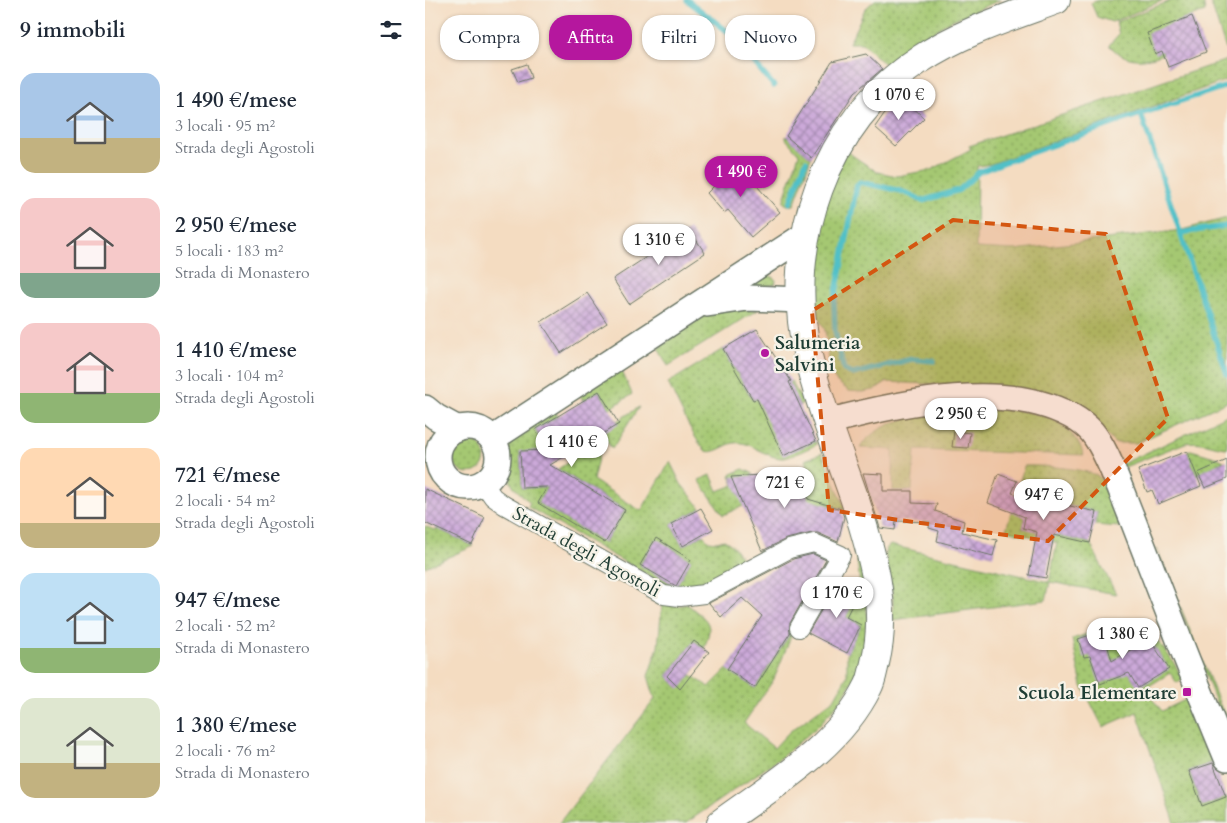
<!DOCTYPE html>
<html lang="it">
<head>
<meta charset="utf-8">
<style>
	:root { --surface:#fff; --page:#f6f6f7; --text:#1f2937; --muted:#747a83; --accent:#b5179e }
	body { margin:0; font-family:Cardo,serif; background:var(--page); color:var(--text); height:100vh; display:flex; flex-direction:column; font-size:19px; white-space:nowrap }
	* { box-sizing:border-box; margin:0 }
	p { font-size:16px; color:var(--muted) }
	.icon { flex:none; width:28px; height:28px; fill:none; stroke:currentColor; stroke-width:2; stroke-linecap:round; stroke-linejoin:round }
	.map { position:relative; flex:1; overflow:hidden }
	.side { display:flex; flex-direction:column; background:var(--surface); width:425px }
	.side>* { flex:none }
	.hud { position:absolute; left:15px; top:15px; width:475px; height:45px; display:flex; gap:10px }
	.price { position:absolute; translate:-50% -42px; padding:0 11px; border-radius:18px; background:#fff; color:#222; font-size:16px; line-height:32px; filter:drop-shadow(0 1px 2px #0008) }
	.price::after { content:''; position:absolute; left:50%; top:30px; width:15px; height:11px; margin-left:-8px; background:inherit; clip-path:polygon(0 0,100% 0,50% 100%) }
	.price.active { background:var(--accent); color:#fff }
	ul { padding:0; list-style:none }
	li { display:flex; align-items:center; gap:15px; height:125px; padding:0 20px }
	li span { display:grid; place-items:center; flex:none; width:140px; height:100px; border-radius:15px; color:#555 }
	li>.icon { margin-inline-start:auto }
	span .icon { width:60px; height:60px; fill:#fffc; stroke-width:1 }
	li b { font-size:21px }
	h2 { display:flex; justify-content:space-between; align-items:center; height:60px; padding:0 20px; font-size:21px }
	.pill { padding:0 18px; border-radius:20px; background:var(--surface); box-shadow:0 1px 4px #0004; font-size:18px; line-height:45px }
	.pill.active { background:var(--accent); color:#fff }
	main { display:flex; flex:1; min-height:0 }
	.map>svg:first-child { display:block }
	.grass { fill:url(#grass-dots); stroke:#628253; fill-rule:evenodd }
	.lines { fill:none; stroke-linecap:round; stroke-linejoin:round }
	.stream { stroke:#51c0c7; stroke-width:5.5 }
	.building { fill:url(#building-cross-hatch) }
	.street-casing { stroke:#6a7565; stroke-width:20 }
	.secondary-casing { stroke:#6a7565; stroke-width:28 }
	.primary-casing { stroke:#6a7565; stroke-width:30 }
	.street { stroke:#fff; stroke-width:18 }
	.secondary { stroke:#fff; stroke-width:25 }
	.primary { stroke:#fff; stroke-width:28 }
	.marked { fill:#d45610; fill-opacity:0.2; stroke:#d45610; stroke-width:4; stroke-dasharray:10 6; stroke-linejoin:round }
	.poi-dot { fill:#b5179e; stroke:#f7f3e8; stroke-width:2 }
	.labels { text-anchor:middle; stroke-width:4.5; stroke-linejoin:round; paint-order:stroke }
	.poi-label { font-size:19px; font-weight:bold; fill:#1f3d34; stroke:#f7f3e8; text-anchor:start }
	.street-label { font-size:19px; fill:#1f3d34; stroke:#f7f3e8 }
</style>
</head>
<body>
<main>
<section class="side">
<h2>9 immobili<svg class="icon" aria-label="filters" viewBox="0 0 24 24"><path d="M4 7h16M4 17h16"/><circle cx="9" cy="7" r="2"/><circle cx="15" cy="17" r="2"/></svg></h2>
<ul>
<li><span style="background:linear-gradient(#a9c7e8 65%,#c2b280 0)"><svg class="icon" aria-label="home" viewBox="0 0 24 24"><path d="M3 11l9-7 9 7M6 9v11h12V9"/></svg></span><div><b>1 490 €/mese</b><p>3 locali · 95 m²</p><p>Strada degli Agostoli</p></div></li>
<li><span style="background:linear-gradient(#f6c9c9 75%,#7fa58c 0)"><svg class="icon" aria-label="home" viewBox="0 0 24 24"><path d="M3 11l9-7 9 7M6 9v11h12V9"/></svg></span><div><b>2 950 €/mese</b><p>5 locali · 183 m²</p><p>Strada di Monastero</p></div></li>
<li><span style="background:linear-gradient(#f6c9c9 70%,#8fb573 0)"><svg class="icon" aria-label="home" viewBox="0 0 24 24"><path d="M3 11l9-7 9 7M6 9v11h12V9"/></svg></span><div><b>1 410 €/mese</b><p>3 locali · 104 m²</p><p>Strada degli Agostoli</p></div></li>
<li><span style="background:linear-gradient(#ffd9b3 75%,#c2b280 0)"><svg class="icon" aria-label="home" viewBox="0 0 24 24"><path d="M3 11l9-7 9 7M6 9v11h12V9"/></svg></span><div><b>721 €/mese</b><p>2 locali · 54 m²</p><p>Strada degli Agostoli</p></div></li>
<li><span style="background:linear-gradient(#bfe0f5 75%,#8fb573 0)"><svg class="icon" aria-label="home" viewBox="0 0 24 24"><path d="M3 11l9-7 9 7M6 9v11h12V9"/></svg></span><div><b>947 €/mese</b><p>2 locali · 52 m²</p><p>Strada di Monastero</p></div></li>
<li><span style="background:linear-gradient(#dfe7d0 65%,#c2b280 0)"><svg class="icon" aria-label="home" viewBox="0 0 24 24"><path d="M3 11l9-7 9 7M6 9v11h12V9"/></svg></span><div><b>1 380 €/mese</b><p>2 locali · 76 m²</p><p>Strada di Monastero</p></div></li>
</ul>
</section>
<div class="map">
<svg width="802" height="823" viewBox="0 0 802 823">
	<defs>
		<pattern id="grass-dots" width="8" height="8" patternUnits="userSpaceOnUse" patternTransform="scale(1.25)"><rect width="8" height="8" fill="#a5c872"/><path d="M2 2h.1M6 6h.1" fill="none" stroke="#86a45e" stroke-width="1.8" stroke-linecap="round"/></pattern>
		<pattern id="building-cross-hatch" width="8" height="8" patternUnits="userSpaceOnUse" patternTransform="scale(1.25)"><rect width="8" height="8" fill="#cca9d9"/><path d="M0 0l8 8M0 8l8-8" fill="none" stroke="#a58bb1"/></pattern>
	</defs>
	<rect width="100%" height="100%" fill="#f7f3e8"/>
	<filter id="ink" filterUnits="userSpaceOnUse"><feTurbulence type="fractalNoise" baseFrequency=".02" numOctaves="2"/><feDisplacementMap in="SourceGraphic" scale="10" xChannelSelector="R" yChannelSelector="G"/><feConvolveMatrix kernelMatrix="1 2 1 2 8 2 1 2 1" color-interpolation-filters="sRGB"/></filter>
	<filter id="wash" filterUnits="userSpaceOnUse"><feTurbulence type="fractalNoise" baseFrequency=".0096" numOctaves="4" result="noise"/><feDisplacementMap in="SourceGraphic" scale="20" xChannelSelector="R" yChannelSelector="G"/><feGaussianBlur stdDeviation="1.12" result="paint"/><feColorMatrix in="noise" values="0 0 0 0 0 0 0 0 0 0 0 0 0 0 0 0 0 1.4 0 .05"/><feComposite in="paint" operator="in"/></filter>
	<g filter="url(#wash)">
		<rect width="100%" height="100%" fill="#f4dcc1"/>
		<g class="grass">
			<polygon points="450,0 575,0 523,22 496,40 462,66 437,43 424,43 440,9"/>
			<polygon points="674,0 739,0 687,22 672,17 666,3"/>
			<path d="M748 0H778L780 12 767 16 730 54 737 51 738 54C718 62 699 62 684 45L694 34 691 22Z"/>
			<polygon points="785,0 802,0 802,53"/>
			<polygon points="802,60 802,80 566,164 552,166 551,248 589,250 757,230 802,218 802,402 711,443 689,443 682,435 562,387 461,382 449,390 437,392 424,391 411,381 406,373 400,330 389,309 389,239 418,149 452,172 472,176 506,170 546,149 544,146"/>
			<path d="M361 136 386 158 369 205C364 206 361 205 358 202L374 154 361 139Z"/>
			<polygon points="337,275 346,276 351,280 350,284 329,290 315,285"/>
			<polygon points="295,309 333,310 243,366 233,348 277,317"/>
			<path d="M298 349 328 400 366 381 378 403 374 405 359 455 391 441V445C383 448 367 457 359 458 340 459 327 440 309 443 301 444 287 456 280 450 270 442 250 397 243 383Z"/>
			<polygon points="196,369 207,394 185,409 174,391 158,400 154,393"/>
			<polygon points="214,407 187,449 177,434 192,421"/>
			<path d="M129 409 133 416 110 430 122 450 95 452 97 488 122 487 113 503 180 543 200 510 133 469 174 442 176 445 168 480 216 511 245 462 256 484 276 508 246 524 258 546 278 535 284 541 292 542 299 540C310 545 315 556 321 566L275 589 249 590 103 507 105 502C98 496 90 490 86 482 80 470 80 447 91 437 102 427 116 418 129 409ZM231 539 266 560 251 586 215 565Z"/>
			<path d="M560 409C599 410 643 411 659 455L490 450 487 491H468V450L435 448C454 414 525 410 560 409Z"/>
			<path d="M802 415V448C787 447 776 440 760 443L697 468 695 465Z"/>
			<circle cx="44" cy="457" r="16"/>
			<polygon points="766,450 793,458 799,461 771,475 762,451"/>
			<polygon points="397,453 421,510 383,500 378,472 384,468 380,460"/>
			<path d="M599 466C613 465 669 468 676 479 683 490 690 513 695 527L670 525 672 512 605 497 598 528 665 543 691 594 625 582 621 600 468 620V598L460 552 461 549 465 545 624 582 632 543 581 530Z"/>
			<polygon points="318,469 327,473 329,501 298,515 274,480 286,475 293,491 309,485 305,475"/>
			<polygon points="0,526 9,530 13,529 49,546 0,567"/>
			<path d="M433 549 440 578 442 618 439 648 429 678 415 702 392 727 354 759 261 823H134L230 699 223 676 233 647 237 604 253 606 262 604C282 621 290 621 279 648L269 641 242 676 254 689 266 675 284 687 302 669 330 688 370 626 349 679 319 723 349 748 364 732 409 699 422 676V653L436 625 421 617C436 586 437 586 430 552Z"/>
			<polygon points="732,549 802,722 802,731"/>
			<path d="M684 627 699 653 729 635C739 650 751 663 758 680L752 683 745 673 719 689 737 711 762 699 758 688 761 687 791 761 764 771 777 806 802 797V823H750L712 712 678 727 657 686 647 639Z"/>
		</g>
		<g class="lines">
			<g class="stream">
				<polyline points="262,0 302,31 349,86"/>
				<polyline points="716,114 802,374"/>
				<polyline points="365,203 381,161"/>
				<polyline points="755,233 802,226"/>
				<path d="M509 361 487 359 428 374 419 370 410 331 409 303 432 185 435 182C455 187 480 189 497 201L534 190 554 172 580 162 716 114 802 86"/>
			</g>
		</g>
		<g id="blocks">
			<g class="building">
				<polygon points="767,16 781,52 743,67 737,51 730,54 722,33"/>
				<polygon points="441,54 457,69 429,93 386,158 361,136 407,62"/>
				<polygon points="102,64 106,78 93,82 87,69"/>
				<polygon points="477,97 499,118 471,146 450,127 459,114"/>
				<polygon points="303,160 332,186 355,212 326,237 303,210 299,213 282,193 289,186 282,176"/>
				<polygon points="264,229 280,253 204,304 188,279"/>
				<polygon points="162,293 182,323 136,353 116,322"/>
				<polygon points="332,329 366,381 364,382 391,441 358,456 332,399 328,400 298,349"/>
				<polygon points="174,391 194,424 125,465 200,510 180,543 113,503 122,487 97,488 95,451 122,450 110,430"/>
				<polygon points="529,431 545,433 543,448 527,447"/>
				<polygon points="762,451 776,486 733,504 727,490 722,492 713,470"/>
				<polygon points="802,460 802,479 780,488 773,473"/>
				<polygon points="378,472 383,499 416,509 419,517 413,542 393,533 387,533 361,539 337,551 306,477"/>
				<polygon points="438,473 458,474 458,491 487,491 487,503 512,504 510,511 539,521 537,532 572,540 568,556 512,541 514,531 504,528 505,522 471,521 470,530 455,528"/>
				<polygon points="573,474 592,481 587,493 672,512 665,543 629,535 621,578 604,575 612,532 598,528 600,517 563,503"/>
				<polygon points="0,489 60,517 47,545 0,523"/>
				<polygon points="276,508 288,529 258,546 246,524"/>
				<polygon points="231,538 266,560 251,586 215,565"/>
				<polygon points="388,554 401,560 365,623 365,633 330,688 302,669 337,616 317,598 296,617 284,603 368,559"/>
				<polygon points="413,581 434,591 421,617 436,625 422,653 383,633"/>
				<polygon points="678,631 687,661 724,638 744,669 713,688 704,673 675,684 665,656 659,657 653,639"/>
				<polygon points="269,641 284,652 255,689 242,676"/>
				<polygon points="788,763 801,797 777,806 764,771"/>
			</g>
		</g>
	</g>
	<g filter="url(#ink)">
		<use href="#blocks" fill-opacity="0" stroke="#6a7565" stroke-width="1"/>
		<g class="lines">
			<defs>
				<polyline id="street" points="58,483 68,497 79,505 239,595 255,597 279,594 364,549 389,543 416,555 374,628"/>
				<g id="secondary">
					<polyline points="282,304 323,298 375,300"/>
					<polyline points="0,408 11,417 33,429"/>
					<path d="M402 422C474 403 586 377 653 420 659 424 666 430 670 436 685 457 697 494 707 518 723 560 739 601 755 642 770 681 786 719 802 758"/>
					<circle cx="43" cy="457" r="30"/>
					<polyline points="67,439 380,235"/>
				</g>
				<path id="primary" d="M296 823C349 784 413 748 443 687 447 680 448 671 450 663 464 607 447 553 430 500 413 451 394 403 382 352 358 244 400 122 494 60 536 32 585 17 631 0"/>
			</defs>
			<use href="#street" class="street-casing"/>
			<use href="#secondary" class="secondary-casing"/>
			<use href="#primary" class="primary-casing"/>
			<use href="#street" class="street"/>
			<use href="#secondary" class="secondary"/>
			<use href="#primary" class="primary"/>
		</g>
	</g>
	<path class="marked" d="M528 220 681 234 743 418 623 541 404 510 387 311Z"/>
	<g class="poi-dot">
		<circle cx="340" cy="353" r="5"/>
		<rect x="757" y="687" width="10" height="10" rx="2.5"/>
	</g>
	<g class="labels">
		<g class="poi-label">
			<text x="350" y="349">Salumeria<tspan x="350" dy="22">Salvini</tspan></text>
			<text x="752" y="699" text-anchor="end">Scuola Elementare</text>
		</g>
		<g class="street-label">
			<text transform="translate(162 551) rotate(29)" y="7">Strada degli Agostoli</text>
		</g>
	</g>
</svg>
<b class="price" style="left:474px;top:121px">1 070 €</b>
<b class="price active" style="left:316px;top:198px">1 490 €</b>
<b class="price" style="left:234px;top:266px">1 310 €</b>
<b class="price" style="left:536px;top:440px">2 950 €</b>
<b class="price" style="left:147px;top:468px">1 410 €</b>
<b class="price" style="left:360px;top:509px">721 €</b>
<b class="price" style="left:619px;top:521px">947 €</b>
<b class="price" style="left:412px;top:619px">1 170 €</b>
<b class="price" style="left:698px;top:660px">1 380 €</b>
<div class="hud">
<a class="pill">Compra</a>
<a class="pill active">Affitta</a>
<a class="pill">Filtri</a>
<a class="pill">Nuovo</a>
</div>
</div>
</main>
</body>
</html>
